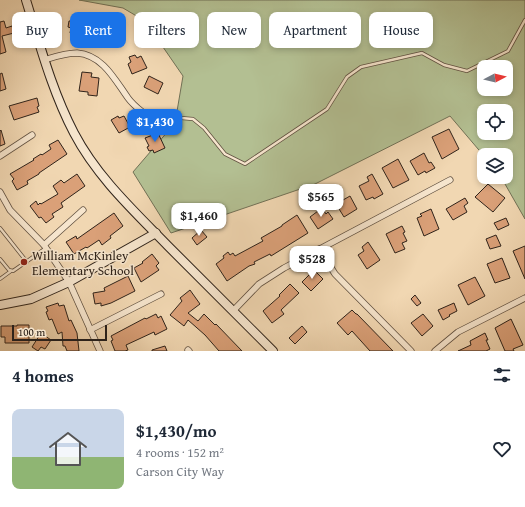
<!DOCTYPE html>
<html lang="en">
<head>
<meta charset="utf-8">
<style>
	:root { --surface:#fff; --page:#f6f6f7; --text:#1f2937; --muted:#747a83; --line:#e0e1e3; --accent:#1a73e8 }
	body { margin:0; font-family:"Gentium Book Plus",serif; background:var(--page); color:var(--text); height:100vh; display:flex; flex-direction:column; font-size:15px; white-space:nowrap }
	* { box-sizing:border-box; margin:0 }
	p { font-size:13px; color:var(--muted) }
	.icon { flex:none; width:22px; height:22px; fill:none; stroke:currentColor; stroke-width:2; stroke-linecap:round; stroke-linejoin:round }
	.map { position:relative; height:351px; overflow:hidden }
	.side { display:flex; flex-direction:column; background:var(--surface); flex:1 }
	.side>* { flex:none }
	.top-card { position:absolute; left:12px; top:12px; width:501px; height:36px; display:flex; gap:8px }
	.needle { width:26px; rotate:83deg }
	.fabs { position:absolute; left:477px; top:60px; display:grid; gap:8px }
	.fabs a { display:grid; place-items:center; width:36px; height:36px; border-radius:8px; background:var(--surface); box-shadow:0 2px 6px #0003; font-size:20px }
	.scale { position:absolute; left:12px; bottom:10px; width:95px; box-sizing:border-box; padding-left:4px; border:2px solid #2f231a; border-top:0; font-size:11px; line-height:14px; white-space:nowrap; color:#2f231a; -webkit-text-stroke:3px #f6e5cd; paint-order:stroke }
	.price { position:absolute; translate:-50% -34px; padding:0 9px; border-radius:8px; background:#fff; color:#222; font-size:13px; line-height:26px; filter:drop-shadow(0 1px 2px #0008) }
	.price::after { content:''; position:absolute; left:50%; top:24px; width:12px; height:9px; margin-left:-6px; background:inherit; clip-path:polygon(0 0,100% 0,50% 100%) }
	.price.active { background:var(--accent); color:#fff }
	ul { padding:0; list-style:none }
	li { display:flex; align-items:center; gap:12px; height:100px; padding:0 12px }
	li+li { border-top:1px solid var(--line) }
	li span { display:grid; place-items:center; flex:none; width:112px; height:80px; border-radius:8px; color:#555 }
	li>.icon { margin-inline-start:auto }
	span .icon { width:48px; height:48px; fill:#fffc; stroke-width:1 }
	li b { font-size:17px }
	h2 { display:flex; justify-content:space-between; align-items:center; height:48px; padding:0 12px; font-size:17px }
	.pill { padding:0 14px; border-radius:8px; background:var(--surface); box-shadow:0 2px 6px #0003; font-size:14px; line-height:36px }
	.pill.active { background:var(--accent); color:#fff }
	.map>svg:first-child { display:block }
	.green { fill:#b3bf92; stroke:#717156; fill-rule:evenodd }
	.building { fill:#daa078; stroke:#2f231a }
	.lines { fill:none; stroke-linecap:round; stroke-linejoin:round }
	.lane-casing { stroke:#605040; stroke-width:4 }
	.street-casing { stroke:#605040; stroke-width:7 }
	.secondary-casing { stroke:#2f231a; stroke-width:10 }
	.lane { stroke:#f6e5cd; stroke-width:2.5 }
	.street { stroke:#f6e5cd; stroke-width:5.5 }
	.secondary { stroke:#f6e5cd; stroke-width:8 }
	.poi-dot { fill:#8f2418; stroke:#f6e5cd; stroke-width:1.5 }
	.labels { text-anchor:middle; stroke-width:3; stroke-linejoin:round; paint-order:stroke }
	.poi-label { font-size:13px; fill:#2f231a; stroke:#f6e5cd; text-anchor:start }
</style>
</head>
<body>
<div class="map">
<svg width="525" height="351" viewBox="0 0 525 351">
	<rect width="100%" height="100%" fill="#f1d7b2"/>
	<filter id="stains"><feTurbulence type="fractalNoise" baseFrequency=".005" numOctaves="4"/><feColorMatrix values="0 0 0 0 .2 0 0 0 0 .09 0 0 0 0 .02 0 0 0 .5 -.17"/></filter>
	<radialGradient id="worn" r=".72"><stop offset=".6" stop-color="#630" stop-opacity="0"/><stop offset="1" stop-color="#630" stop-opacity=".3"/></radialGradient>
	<path class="green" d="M79 0H525V219L501 177H506V155H484V156L450 116 315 184 171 233 133 172 175 123 183 76 145 21 123 8ZM484 67H506V89H484ZM484 111H506V133H484Z"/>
	<g class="building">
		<polygon points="78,15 85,17 82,35 70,33 71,28 68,27 69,21 73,21 73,18 77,18"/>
		<polygon points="4,21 6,28 12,26 14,33 2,36 6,52 0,54 0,22"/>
		<polygon points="104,31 118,37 113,47 100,41"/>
		<polygon points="135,55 137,58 141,56 147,68 132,74 128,64 131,62 129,57"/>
		<polygon points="82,72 92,73 91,77 99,78 97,96 88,95 88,92 79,91"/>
		<polygon points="2,73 6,89 0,91 0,74"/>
		<polygon points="149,76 163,83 158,94 144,87"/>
		<polygon points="37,98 39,106 37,107 39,112 14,120 9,106"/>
		<polygon points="118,116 119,118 124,116 130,127 119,133 111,120"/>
		<polygon points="449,129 459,149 442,159 432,137"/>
		<polygon points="1,130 5,144 0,146 0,131"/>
		<polygon points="158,133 165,148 154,153 153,150 149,151 147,147 149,146 145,138"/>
		<polygon points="58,140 67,154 39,173 39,174 27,181 28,184 17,190 12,181 14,179 10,174 34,160 33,159 41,154 42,155 51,149 49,145"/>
		<polygon points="424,153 429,163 431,162 435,168 426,173 425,171 418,175 410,161"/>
		<polygon points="398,159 409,180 393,188 382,168"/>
		<polygon points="77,174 85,186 61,203 63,207 52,214 54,217 46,223 41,217 39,218 30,206 36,201 38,205 40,203 41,204 58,194 53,186 61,180 64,183"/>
		<polygon points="372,174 383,194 374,199 373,197 366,200 359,186 369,181 367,177"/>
		<polygon points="488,184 505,198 493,212 475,197"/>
		<polygon points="350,196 357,209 344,217 336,204"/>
		<polygon points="465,198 468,203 464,206 467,212 453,220 446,209"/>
		<polygon points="322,208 326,214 328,212 333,219 318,229 310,217"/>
		<polygon points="431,209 439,229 424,236 417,218 422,216 420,214"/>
		<polygon points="221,210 225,219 216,223 212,214"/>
		<polygon points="114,213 123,226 110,236 111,238 102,245 99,240 87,248 86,247 74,254 66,242 76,236 77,239"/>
		<polygon points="297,215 308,233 271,256 270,254 254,262 255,264 249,266 227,281 216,264 224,258 223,256 228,252 230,255 233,253 235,256 263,241 261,238 282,226 282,225"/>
		<polygon points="506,218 509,225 498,230 494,223"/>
		<polygon points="402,226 405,232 403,233 407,241 402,243 405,249 395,253 386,234"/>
		<polygon points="201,230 207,237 197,245 192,238"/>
		<polygon points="496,235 501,246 490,249 486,239"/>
		<polygon points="368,242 380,260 367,269 358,255 364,251 362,247"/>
		<polygon points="525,246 525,279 513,251"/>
		<polygon points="152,254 159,263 156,266 159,270 141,282 134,268 143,263 142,262"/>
		<polygon points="502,258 510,278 495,283 487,264"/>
		<polygon points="314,270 323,279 311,291 302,282"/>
		<polygon points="128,276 135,291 111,303 101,306 101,303 95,304 93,293 105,291 104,288"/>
		<polygon points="475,277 485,296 468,305 458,285"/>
		<polygon points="290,284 299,293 281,310 284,314 272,323 263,311 280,296 279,295"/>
		<polygon points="190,290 200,304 188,313 198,321 204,314 215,325 216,324 242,351 219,351 205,335 188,320 184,326 170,315 182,301 180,298"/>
		<polygon points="415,295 421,303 417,306 411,299"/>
		<polygon points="58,303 59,306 64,305 69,321 71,320 77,333 79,351 67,351 65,346 63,346 62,332 58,334 52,319 49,320 46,312 48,311 46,307"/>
		<polygon points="454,303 457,311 449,315 450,316 443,320 438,310"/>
		<polygon points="352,310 356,314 357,314 393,351 370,351 352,331 348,335 337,323"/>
		<polygon points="156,314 158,318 161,316 167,329 155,335 154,332 126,345 128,350 125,351 115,351 111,341 113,340 111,336 145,318 146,319"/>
		<polygon points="423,314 433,326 422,336 411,323"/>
		<polygon points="511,319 523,345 513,349 514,351 505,351 495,328"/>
		<polygon points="17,325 29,325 29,343 5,343 5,337 1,337 1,326 17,326"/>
		<polygon points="302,326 307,332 295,344 289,338"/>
		<polygon points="41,333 51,340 45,349 41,347 38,351 32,347"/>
		<polygon points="485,333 488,340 486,340 490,349 486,351 458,351 471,345 470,341"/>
		<polygon points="165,346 167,351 152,351 152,350"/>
	</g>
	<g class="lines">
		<defs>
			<g id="lane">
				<polyline points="146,115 193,119 204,128 225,154 245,164 327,109 347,77 361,67 422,53 444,65 467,71 508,51 525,20"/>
				<polyline points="0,228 27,262"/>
				<polyline points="0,259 9,270 13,271 46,248"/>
				<polyline points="0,279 11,271"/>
			</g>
			<g id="street">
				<path d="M44 60C54 57 66 53 77 53 103 55 115 80 128 98 133 105 140 110 146 115"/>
				<polyline points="0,156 32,135"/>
				<polyline points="0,192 10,210 44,245 69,282 100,351"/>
				<polyline points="44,245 83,210"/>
				<polyline points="319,249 335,274 411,351"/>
				<polyline points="233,311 259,284 284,268 450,180"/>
				<polyline points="90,330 161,294"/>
				<polyline points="188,350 189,351"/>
				<polyline points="435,351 458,332 525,298"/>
			</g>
			<g id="secondary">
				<path d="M26 0C40 45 52 91 74 133 97 177 134 211 168 246 203 281 238 316 273 351"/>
				<polyline points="0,305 31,299 69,282 156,233"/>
			</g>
		</defs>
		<use href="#lane" class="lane-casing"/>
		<use href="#street" class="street-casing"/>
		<use href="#secondary" class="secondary-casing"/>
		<use href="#lane" class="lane"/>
		<use href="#street" class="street"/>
		<use href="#secondary" class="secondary"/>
	</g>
	<circle class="poi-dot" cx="24" cy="262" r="4"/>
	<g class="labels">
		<g class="poi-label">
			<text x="32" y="260">William McKinley<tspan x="32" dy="15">Elementary School</tspan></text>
		</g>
	</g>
	<rect width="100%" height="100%" filter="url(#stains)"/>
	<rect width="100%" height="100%" fill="url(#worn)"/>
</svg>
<div class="fabs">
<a><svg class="needle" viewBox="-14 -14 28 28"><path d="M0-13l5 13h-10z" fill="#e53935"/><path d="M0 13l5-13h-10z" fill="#747a83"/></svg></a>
<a><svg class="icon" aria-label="locate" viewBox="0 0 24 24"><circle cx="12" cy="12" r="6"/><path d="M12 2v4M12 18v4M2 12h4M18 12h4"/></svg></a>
<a><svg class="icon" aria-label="layers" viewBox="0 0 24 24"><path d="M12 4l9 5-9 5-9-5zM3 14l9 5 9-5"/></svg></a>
</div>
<div class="scale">100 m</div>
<b class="price active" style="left:155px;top:143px">$1,430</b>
<b class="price" style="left:321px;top:218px">$565</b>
<b class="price" style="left:199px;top:237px">$1,460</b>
<b class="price" style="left:312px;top:280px">$528</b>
<div class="top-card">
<a class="pill">Buy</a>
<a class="pill active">Rent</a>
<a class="pill">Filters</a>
<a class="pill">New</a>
<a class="pill">Apartment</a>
<a class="pill">House</a>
</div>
</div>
<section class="side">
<h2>4 homes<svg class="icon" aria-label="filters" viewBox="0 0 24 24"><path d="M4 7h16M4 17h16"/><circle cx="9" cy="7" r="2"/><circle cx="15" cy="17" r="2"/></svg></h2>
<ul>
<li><span style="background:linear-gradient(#c9d6e8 60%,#8fb573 0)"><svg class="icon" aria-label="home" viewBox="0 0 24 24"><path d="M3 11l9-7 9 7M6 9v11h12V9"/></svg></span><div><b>$1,430/mo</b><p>4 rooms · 152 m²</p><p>Carson City Way</p></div><svg class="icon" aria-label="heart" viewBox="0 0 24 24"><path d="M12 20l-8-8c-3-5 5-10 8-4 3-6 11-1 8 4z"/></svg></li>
</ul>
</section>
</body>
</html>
